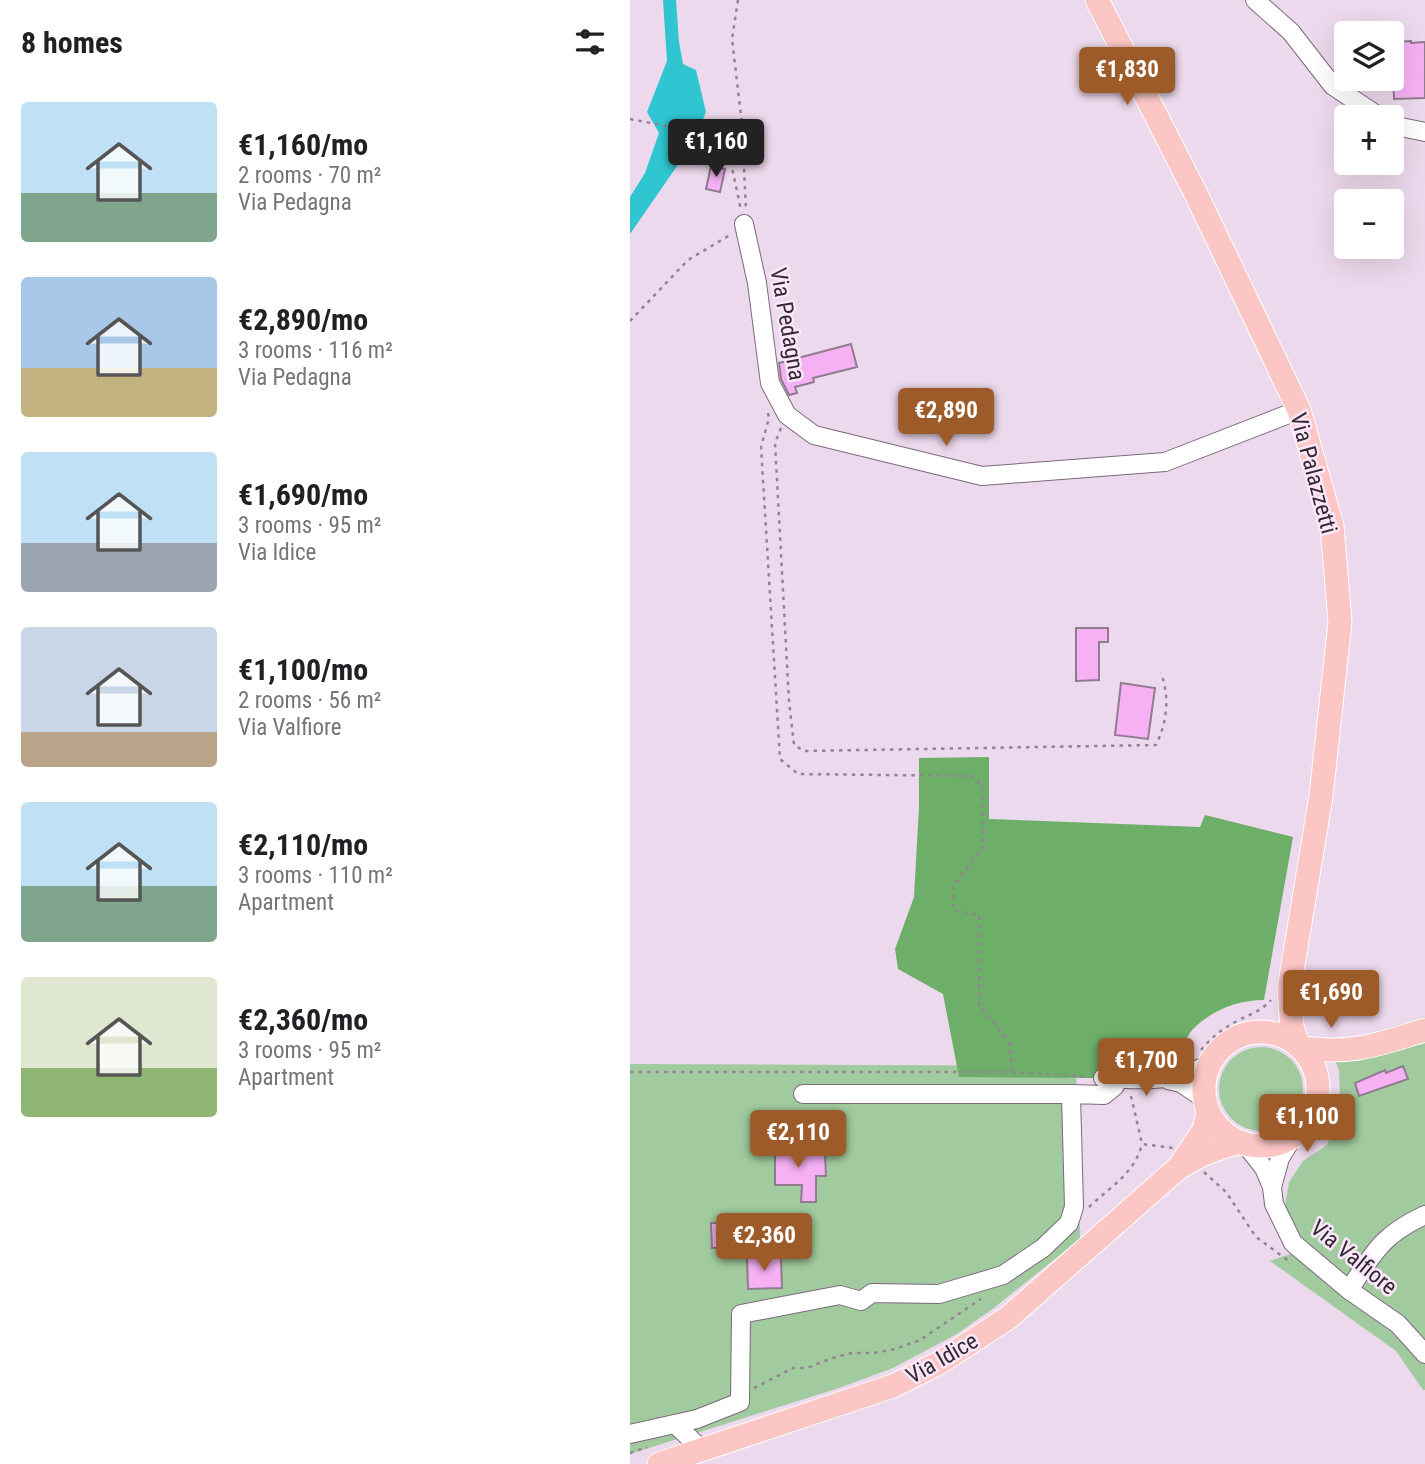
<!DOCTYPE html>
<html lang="en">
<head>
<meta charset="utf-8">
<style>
	:root { --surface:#fff; --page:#f6f6f6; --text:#202124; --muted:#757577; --accent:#9e5b2a }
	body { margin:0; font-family:"Roboto Condensed",sans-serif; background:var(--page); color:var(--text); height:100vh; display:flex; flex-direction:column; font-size:26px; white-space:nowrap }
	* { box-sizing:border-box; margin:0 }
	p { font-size:23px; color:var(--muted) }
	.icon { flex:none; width:38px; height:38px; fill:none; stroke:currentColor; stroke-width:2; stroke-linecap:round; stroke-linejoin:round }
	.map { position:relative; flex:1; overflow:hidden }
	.panel { display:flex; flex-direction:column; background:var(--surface); width:630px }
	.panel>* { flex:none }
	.buttons { position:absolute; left:704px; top:21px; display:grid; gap:14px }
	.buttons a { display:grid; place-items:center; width:70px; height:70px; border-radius:7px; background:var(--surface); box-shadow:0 7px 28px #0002; font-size:35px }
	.price { position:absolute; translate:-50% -60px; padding:0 16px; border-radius:7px; background:var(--accent); color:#fff; font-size:23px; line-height:46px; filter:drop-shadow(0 2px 4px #0008) }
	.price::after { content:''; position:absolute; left:50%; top:42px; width:21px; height:16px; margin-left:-10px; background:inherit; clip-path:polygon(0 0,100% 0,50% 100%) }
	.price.current { background:#222; color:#fff }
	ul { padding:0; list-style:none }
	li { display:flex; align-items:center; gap:21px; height:175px; padding:0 21px }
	li span { display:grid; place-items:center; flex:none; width:196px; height:140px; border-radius:7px; color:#555 }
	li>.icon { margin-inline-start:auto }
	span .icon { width:84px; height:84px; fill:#fffc; stroke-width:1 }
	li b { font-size:30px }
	h2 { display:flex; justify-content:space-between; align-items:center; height:84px; padding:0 21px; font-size:30px }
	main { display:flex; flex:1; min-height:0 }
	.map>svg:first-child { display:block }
	.green { fill:#a1cb9e }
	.forest { fill:#6daf69 }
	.water { fill:#2fc6d1 }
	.building { fill:#f6b1f5; stroke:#8f7c8e; stroke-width:2 }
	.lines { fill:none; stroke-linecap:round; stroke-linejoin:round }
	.minor-casing { stroke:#7b697b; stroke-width:20 }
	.major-casing { stroke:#fff; stroke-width:25 }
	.path { stroke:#928492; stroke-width:2.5; stroke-dasharray:3.5 5; stroke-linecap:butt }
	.minor { stroke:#fff; stroke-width:18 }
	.major { stroke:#fcc6c5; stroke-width:23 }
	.labels { text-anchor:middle; stroke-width:5; stroke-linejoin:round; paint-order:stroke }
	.street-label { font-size:23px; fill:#322a32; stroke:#fbe6fa }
</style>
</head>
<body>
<main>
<section class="panel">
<h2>8 homes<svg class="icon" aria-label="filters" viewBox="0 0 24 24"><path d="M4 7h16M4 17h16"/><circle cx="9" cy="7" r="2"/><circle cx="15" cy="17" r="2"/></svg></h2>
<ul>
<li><span style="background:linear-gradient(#bfe0f5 65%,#7fa58c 0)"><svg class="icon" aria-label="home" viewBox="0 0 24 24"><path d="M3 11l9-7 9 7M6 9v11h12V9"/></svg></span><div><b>€1,160/mo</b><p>2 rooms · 70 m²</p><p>Via Pedagna</p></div></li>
<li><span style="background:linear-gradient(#a9c7e8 65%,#c2b280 0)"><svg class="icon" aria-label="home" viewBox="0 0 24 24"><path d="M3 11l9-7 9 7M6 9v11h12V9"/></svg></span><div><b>€2,890/mo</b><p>3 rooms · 116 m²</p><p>Via Pedagna</p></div></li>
<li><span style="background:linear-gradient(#bfe0f5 65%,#9aa5b1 0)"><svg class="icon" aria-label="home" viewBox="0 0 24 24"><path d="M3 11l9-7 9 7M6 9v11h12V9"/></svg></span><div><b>€1,690/mo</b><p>3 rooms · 95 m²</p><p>Via Idice</p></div></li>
<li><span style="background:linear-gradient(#c9d6e8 75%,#b9a48a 0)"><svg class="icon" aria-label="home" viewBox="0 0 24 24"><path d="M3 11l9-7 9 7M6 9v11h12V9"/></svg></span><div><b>€1,100/mo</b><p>2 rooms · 56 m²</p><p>Via Valfiore</p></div></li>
<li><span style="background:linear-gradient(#bfe0f5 60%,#7fa58c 0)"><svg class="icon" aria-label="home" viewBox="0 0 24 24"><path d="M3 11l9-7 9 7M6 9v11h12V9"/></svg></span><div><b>€2,110/mo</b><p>3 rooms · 110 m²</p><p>Apartment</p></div></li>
<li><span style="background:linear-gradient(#dfe7d0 65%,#8fb573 0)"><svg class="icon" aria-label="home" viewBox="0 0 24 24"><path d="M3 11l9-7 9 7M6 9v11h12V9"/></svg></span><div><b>€2,360/mo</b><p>3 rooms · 95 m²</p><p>Apartment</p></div></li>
</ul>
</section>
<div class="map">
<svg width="795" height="1464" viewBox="0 0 795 1464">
	<rect width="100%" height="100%" fill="#edd9ed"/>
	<g class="green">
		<polygon points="795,1017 795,1390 793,1390 766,1351 640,1261 666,1252 655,1206 659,1182 673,1161 697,1145 707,1121 710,1097 709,1070 696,1041 730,1036"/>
		<circle cx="631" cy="1089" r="42"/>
		<polygon points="0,1064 446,1066 450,1239 365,1307 327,1334 263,1368 209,1388 0,1454"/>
	</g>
	<path class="forest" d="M359 757V819L570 827 575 815 663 837 634 1000C608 1000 582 1010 563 1029 556 1037 552 1049 547 1058H470L469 1078 329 1077 313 994 268 969 265 949 284 897 289 807V758Z"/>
	<polygon class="water" points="33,0 46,0 49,42 53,64 66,70 76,112 63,143 0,234 0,197 15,173 29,133 17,112 37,61"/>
	<g class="building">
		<polygon points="781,41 781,43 795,42 795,98 764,99 762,42"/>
		<polygon points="81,166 95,169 90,192 76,189"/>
		<polygon points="221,344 227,367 183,378 184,382 165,387 167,393 159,395 151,379 149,363"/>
		<polygon points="446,628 478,628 478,642 469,642 469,680 446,681"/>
		<polygon points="491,683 525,688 518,739 485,735"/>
		<polygon points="773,1066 778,1079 729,1096 725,1083 755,1070 756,1073"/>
		<polygon points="145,1134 155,1134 155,1155 195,1154 196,1176 186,1176 186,1202 171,1202 172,1185 145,1185"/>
		<polygon points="81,1223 104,1223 104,1248 82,1248"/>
		<polygon points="151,1257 152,1288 118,1289 117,1258"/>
	</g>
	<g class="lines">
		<defs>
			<g id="minor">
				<polyline points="625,0 661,32 703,86 750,117"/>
				<polyline points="761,125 795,132"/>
				<polyline points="114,224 127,283 140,383 157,415 184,435 352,476 535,462 669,410"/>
				<path d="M473 1078C511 1080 549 1083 582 1062"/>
				<polyline points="538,1080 551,1083 576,1100"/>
				<polyline points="173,1094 441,1094"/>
				<polyline points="615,1144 634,1168 642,1187 644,1204 663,1243 719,1290 768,1324 795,1354"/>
				<polyline points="642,1187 650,1158 663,1137"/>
				<path d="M719 1290C744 1252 752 1235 795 1215"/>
				<polyline points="45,1424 72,1450"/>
				<polyline points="0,1434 67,1419 110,1402 111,1314 210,1295 231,1301 242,1293 309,1294 373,1275 413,1248 439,1223 444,1207 441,1094 474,1095 485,1086 486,1078"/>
			</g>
			<g id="major">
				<polyline points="467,0 566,194 669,410 702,526 710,622 691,796 659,989 662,1027 668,1044"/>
				<circle cx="631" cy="1089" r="57"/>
				<path d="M672 1048C723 1055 748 1044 795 1030"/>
				<polyline points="551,1164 574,1130 578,1111"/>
				<path d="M29 1464 263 1386 307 1364 378 1318 547 1169C568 1155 587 1147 611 1142"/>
			</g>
		</defs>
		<use href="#minor" class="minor-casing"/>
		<use href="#major" class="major-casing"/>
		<g class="path">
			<polyline points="108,0 102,39 112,124 116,211"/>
			<polyline points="0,119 88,136 98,149 111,210"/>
			<polyline points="0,321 58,260 100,235"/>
			<polyline points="138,413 139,418 131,447 150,759 168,774 342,776 353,786 354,846 323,886 324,911 349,915 349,1004 379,1042 382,1072"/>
			<path d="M151 428 145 443 159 701 164 745 174 751 526 745C537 722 540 698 531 673"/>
			<path d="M571 1050C582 1037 592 1029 607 1021 620 1014 630 1012 641 1000"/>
			<polyline points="0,1072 382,1072 459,1077"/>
			<polyline points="501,1096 512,1144 543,1148"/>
			<polyline points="574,1172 596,1192 626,1237 660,1262"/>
			<path d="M459 1207C480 1187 505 1173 512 1144"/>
			<polyline points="124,1388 163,1368 177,1368 202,1358 222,1353 244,1353 265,1349 290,1340 351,1299"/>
			<polyline points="0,1453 17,1447"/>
		</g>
		<use href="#minor" class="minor"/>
		<use href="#major" class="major"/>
	</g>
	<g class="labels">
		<g class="street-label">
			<text transform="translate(158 324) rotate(80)" y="8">Via Pedagna</text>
			<text transform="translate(684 473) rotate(75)" y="8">Via Palazzetti</text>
			<text transform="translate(724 1257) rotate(39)" y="8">Via Valfiore</text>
			<text transform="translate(312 1358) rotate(-30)" y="8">Via Idice</text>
		</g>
	</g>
</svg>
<div class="buttons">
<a><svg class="icon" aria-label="layers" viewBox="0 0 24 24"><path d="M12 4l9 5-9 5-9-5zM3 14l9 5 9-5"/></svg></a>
<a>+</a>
<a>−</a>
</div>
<b class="price" style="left:497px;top:107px">€1,830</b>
<b class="price current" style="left:86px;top:179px">€1,160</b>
<b class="price" style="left:316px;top:448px">€2,890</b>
<b class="price" style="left:701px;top:1030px">€1,690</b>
<b class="price" style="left:516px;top:1098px">€1,700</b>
<b class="price" style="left:677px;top:1154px">€1,100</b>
<b class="price" style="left:168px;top:1170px">€2,110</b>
<b class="price" style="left:134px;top:1273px">€2,360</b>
</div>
</main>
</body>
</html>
